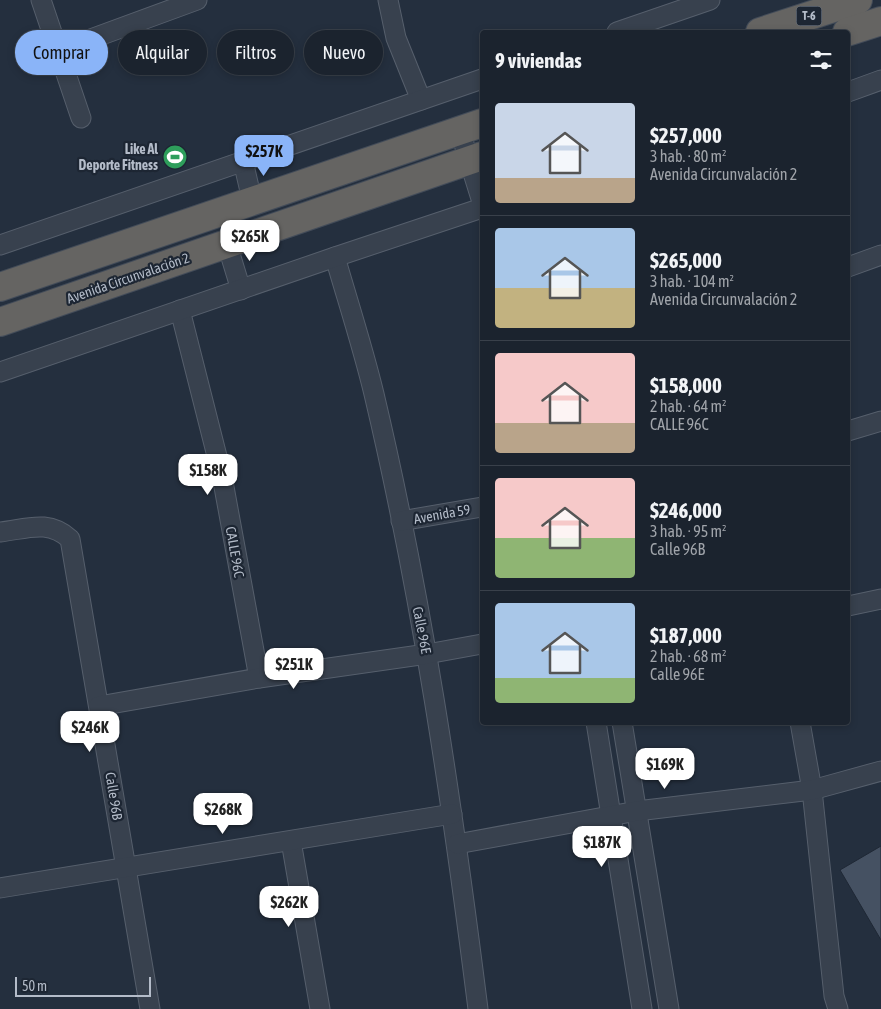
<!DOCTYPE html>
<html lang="es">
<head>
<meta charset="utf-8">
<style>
	:root { --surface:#1b232e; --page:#282f3a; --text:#f1f3f6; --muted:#a0a4aa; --line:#39404a; --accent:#8ab4f8 }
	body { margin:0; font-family:"Asap Condensed",sans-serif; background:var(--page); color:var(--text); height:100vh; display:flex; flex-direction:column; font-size:19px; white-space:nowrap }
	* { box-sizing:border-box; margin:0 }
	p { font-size:16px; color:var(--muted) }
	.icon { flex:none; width:28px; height:28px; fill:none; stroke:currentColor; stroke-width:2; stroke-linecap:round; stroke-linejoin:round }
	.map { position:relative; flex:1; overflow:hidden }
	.side { position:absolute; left:480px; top:30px; width:370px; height:695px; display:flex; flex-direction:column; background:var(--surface); border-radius:5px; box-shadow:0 2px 8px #0003,0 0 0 1px var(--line) }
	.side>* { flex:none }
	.top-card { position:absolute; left:15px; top:30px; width:390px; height:45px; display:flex; gap:10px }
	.scale { position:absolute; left:15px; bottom:12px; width:136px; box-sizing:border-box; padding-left:5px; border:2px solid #b4bcc9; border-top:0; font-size:14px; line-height:18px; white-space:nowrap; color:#b4bcc9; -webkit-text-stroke:4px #1d2633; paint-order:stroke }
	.price { position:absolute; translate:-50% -42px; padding:0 11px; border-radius:10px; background:#fff; color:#222; font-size:16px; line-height:32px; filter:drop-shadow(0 1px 2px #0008) }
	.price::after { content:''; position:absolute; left:50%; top:30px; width:15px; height:11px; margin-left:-8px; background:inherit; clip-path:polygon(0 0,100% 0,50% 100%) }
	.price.current { background:var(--accent); color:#111 }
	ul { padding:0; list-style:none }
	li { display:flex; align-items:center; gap:15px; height:125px; padding:0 15px }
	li+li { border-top:1px solid var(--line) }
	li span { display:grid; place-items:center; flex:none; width:140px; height:100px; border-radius:5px; color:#555 }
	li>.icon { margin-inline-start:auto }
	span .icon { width:60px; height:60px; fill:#fffc; stroke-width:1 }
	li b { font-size:21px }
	h2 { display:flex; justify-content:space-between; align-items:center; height:60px; padding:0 15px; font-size:21px }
	.tag { padding:0 18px; border-radius:22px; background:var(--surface); box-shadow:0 2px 8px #0003,0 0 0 1px var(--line); font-size:18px; line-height:45px }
	.tag.current { background:var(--accent); color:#111 }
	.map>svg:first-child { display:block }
	.building { fill:#455162; stroke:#1f2835 }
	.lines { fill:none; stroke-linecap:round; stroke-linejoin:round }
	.minor-casing { stroke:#565f6c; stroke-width:21 }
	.trunk-casing { stroke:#434c59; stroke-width:30 }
	.minor { stroke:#38414e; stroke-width:19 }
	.trunk { stroke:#656462; stroke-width:28 }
	.labels { text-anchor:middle; stroke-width:4.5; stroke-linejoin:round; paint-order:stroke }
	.shield { fill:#1d2633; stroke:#878f9c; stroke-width:1 }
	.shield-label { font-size:12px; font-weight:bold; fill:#b4bcc9 }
	.poi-label { font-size:14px; font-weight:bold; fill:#b4bcc9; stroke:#1d2633; text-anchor:end }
	.street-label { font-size:14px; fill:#b4bcc9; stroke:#1d2633 }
</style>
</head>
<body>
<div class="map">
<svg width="881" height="1009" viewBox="0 0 881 1009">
	<rect width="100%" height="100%" fill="#242f3e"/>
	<polygon class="building" points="881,846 881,940 840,870"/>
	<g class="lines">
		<defs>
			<g id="minor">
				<polyline points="41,0 81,118"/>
				<polyline points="388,0 396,38 421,100"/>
				<polyline points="617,32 710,0"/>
				<polyline points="58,51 197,0"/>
				<polyline points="848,92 881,80"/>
				<polyline points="460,131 482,202"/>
				<polyline points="243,161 252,200"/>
				<polyline points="227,244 241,290"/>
				<polyline points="0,245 482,79"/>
				<path d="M335 257C348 302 363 348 374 394 422 597 452 802 478 1009"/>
				<polyline points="848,267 881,255"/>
				<polyline points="180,310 222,476 259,678"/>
				<polyline points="0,372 335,257 482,208"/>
				<polyline points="848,431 881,421"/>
				<polyline points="401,521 482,507"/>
				<path d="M0 532C27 529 48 519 70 539L150 1009"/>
				<polyline points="848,606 881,599"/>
				<polyline points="99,706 259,678 427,654 482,644"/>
				<polyline points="596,722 642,1009"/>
				<polyline points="622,722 669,1009"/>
				<polyline points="800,722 812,790 834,996 838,1009"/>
				<polyline points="291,841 320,1009"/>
				<polyline points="457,844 637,811 812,790 881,771"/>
				<polyline points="0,888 452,814"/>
			</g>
			<g id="trunk">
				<polyline points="760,32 858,0"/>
				<polyline points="847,32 881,21"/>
				<polyline points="0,287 482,123"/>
				<polyline points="0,322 482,156"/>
			</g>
		</defs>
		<use href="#minor" class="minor-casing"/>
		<use href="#trunk" class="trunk-casing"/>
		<use href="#minor" class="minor"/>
		<use href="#trunk" class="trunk"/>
	</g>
	<defs>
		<symbol id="stadium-disc" viewBox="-11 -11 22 22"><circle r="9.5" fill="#2e9e5b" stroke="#1d2633"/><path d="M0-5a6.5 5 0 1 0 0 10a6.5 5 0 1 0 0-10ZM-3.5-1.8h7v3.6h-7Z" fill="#fff"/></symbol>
	</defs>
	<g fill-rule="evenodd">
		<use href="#stadium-disc" x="161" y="143" width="28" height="28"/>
	</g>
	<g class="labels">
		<rect class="shield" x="796.5" y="6.5" width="25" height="19" rx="4"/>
		<g class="shield-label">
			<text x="809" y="20">T-6</text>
		</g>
		<g class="poi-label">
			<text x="158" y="154">Like Al<tspan x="158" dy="16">Deporte Fitness</tspan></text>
		</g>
		<g class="street-label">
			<text transform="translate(128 278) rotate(-19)" y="5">Avenida Circunvalación 2</text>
			<text transform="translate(442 514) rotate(-10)" y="5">Avenida 59</text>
			<text transform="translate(235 552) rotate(80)" y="5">CALLE 96C</text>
			<text transform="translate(422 630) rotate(79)" y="5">Calle 96E</text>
			<text transform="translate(114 796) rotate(81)" y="5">Calle 96B</text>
		</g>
	</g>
</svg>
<div class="scale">50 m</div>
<b class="price current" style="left:264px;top:177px">$257K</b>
<b class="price" style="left:250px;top:262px">$265K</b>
<b class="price" style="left:208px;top:496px">$158K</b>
<b class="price" style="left:294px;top:690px">$251K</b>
<b class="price" style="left:90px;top:753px">$246K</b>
<b class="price" style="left:665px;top:790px">$169K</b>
<b class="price" style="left:223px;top:835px">$268K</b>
<b class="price" style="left:602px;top:868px">$187K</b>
<b class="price" style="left:289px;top:928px">$262K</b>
<div class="top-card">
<a class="tag current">Comprar</a>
<a class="tag">Alquilar</a>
<a class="tag">Filtros</a>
<a class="tag">Nuevo</a>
</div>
<section class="side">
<h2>9 viviendas<svg class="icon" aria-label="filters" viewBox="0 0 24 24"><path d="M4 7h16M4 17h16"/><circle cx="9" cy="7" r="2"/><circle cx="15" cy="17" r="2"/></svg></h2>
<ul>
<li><span style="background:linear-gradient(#c9d6e8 75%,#b9a48a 0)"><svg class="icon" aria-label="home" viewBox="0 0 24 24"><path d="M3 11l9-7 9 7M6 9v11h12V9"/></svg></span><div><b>$257,000</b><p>3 hab. · 80 m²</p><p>Avenida Circunvalación 2</p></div></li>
<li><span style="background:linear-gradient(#a9c7e8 60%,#c2b280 0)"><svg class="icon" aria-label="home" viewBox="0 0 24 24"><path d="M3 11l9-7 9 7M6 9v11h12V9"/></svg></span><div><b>$265,000</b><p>3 hab. · 104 m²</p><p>Avenida Circunvalación 2</p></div></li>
<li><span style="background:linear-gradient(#f6c9c9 70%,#b9a48a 0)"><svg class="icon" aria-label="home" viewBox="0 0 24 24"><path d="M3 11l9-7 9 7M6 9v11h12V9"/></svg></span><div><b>$158,000</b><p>2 hab. · 64 m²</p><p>CALLE 96C</p></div></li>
<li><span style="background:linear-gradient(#f6c9c9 60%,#8fb573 0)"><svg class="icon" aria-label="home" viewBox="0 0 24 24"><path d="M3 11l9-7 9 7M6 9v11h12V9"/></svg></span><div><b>$246,000</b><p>3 hab. · 95 m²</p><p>Calle 96B</p></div></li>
<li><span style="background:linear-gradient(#a9c7e8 75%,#8fb573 0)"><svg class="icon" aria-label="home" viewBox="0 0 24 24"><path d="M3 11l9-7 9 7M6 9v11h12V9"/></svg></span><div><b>$187,000</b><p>2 hab. · 68 m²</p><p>Calle 96E</p></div></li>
</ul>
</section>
</div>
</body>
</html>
